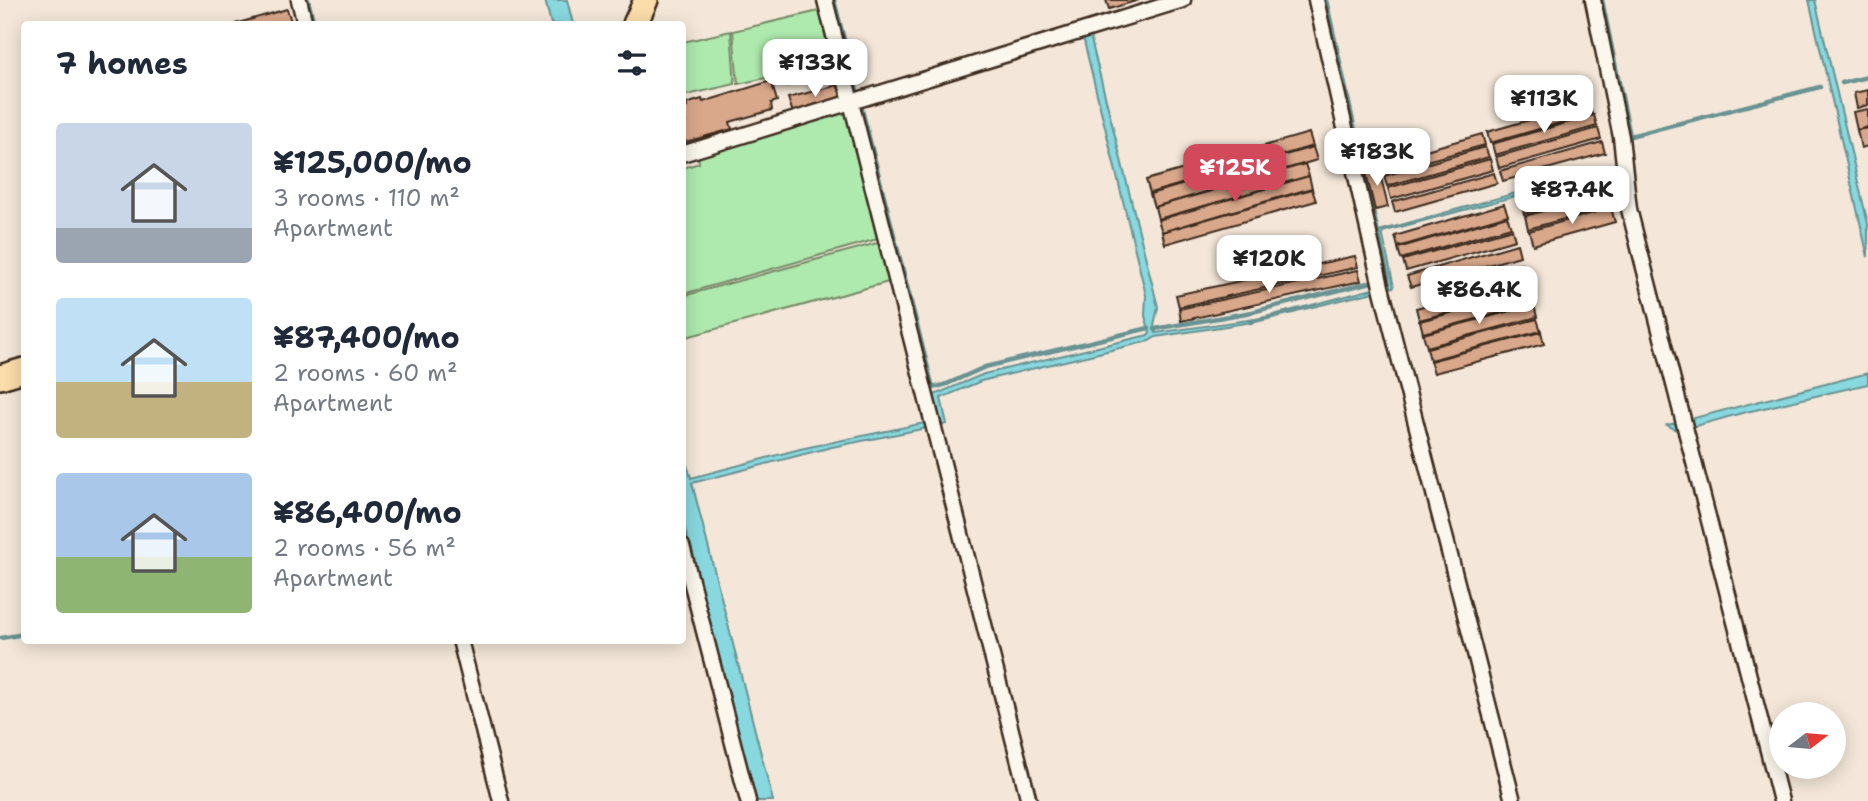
<!DOCTYPE html>
<html lang="en">
<head>
<meta charset="utf-8">
<style>
	:root { --surface:#fff; --page:#f2f2f3; --text:#1f2937; --muted:#747a83; --accent:#d1495b }
	body { margin:0; font-family:"Shantell Sans",sans-serif; background:var(--page); color:var(--text); height:100vh; display:flex; flex-direction:column; font-size:26px; white-space:nowrap }
	* { box-sizing:border-box; margin:0 }
	p { font-size:23px; color:var(--muted) }
	.icon { flex:none; width:38px; height:38px; fill:none; stroke:currentColor; stroke-width:2; stroke-linecap:round; stroke-linejoin:round }
	.map { position:relative; flex:1; overflow:hidden }
	.side { position:absolute; left:21px; top:21px; width:665px; height:623px; display:flex; flex-direction:column; background:var(--surface); border-radius:7px; box-shadow:0 4px 18px #0003 }
	.side>* { flex:none }
	.needle { width:46px; rotate:74deg }
	.tools { position:absolute; left:1769px; top:702px; display:grid; gap:14px }
	.tools a { display:grid; place-items:center; width:77px; height:77px; border-radius:50%; background:var(--surface); box-shadow:0 4px 18px #0003; font-size:35px }
	.price { position:absolute; translate:-50% -60px; padding:0 16px; border-radius:14px; background:#fff; color:#222; font-size:23px; line-height:46px; filter:drop-shadow(0 2px 4px #0008) }
	.price::after { content:''; position:absolute; left:50%; top:42px; width:21px; height:16px; margin-left:-10px; background:inherit; clip-path:polygon(0 0,100% 0,50% 100%) }
	.price.on { background:var(--accent); color:#fff }
	ul { padding:0; list-style:none }
	li { display:flex; align-items:center; gap:21px; height:175px; padding:0 35px }
	li span { display:grid; place-items:center; flex:none; width:196px; height:140px; border-radius:7px; color:#555 }
	li>.icon { margin-inline-start:auto }
	span .icon { width:84px; height:84px; fill:#fffc; stroke-width:1 }
	li b { font-size:30px }
	h2 { display:flex; justify-content:space-between; align-items:center; height:84px; padding:0 35px; font-size:30px }
	.map>svg:first-child { display:block }
	.green { fill:#aee9ae; stroke:#748a66; stroke-width:2 }
	.water { fill:#87d8df; stroke:#699292; stroke-width:2 }
	.lines { fill:none; stroke-linecap:round; stroke-linejoin:round }
	.stream { stroke:#699292; stroke-width:4.5 }
	.building { fill:#d9a88b; stroke:#3b2a1e; stroke-width:2 }
	.street-casing { stroke:#3b2a1e; stroke-width:19 }
	.primary-casing { stroke:#3b2a1e; stroke-width:28 }
	.street { stroke:#fbf7ec; stroke-width:14 }
	.primary { stroke:#fbddab; stroke-width:23 }
</style>
</head>
<body>
<div class="map">
<svg width="1868" height="801" viewBox="0 0 1868 801">
	<rect width="100%" height="100%" fill="#f4e7d9"/>
	<filter id="ink" filterUnits="userSpaceOnUse"><feTurbulence type="fractalNoise" baseFrequency=".0143" numOctaves="2"/><feDisplacementMap in="SourceGraphic" scale="14" xChannelSelector="R" yChannelSelector="G"/><feConvolveMatrix kernelMatrix="1 2 1 2 8 2 1 2 1" color-interpolation-filters="sRGB"/></filter>
	<g filter="url(#ink)">
		<g class="green">
			<polygon points="819,11 828,46 779,57 771,68 771,77 738,84 733,31"/>
			<polygon points="731,31 735,84 683,96 683,42"/>
			<polygon points="848,110 881,238 683,294 683,168 699,163 698,156"/>
			<polygon points="881,242 892,281 683,338 683,296"/>
		</g>
		<g class="water">
			<polygon points="545,0 567,0 573,24 551,24"/>
			<polygon points="1809,0 1815,0 1868,224 1868,257"/>
			<polygon points="1090,36 1158,307 1154,326 1156,333 1262,318 1388,285 1390,284 1379,231 1613,166 1613,170 1382,232 1394,287 1252,322 1156,337 1149,341 981,381 941,398 947,424 832,447 692,483 773,801 755,801 683,521 682,448 691,478 800,449 939,420 934,395 984,374 1148,335 1150,332 1145,316 1146,295 1083,37"/>
			<polygon points="1868,373 1868,384 1742,413 1678,431 1667,425"/>
		</g>
		<g class="lines">
			<g class="stream">
				<polyline points="308,0 314,24"/>
				<polyline points="834,0 933,388 947,384 985,367 1149,328"/>
				<polyline points="1602,0 1630,136 1820,87"/>
				<polyline points="1842,83 1868,77"/>
				<polyline points="1250,322 1296,311"/>
				<polyline points="1155,329 1252,312 1388,278 1326,0"/>
				<polyline points="1,638 24,634"/>
			</g>
		</g>
		<g class="building">
			<polygon points="1106,0 1139,0 1109,9"/>
			<polygon points="287,9 292,24 235,24"/>
			<polygon points="826,50 833,74 786,86 779,62"/>
			<polygon points="771,81 777,101 771,103 772,110 730,122 732,129 682,143 682,126 686,122 682,108 687,107 686,104 702,99 703,102"/>
			<polygon points="838,85 842,101 793,113 788,98"/>
			<polygon points="1868,90 1868,105 1857,108 1854,93"/>
			<polygon points="1589,103 1592,114 1490,143 1487,132"/>
			<polygon points="1868,109 1868,127 1857,130 1853,112"/>
			<polygon points="1594,115 1597,126 1495,155 1492,144"/>
			<polygon points="1598,128 1601,139 1499,168 1496,157"/>
			<polygon points="1868,128 1868,146 1861,148 1857,130"/>
			<polygon points="1309,133 1313,146 1150,193 1146,180"/>
			<polygon points="1482,134 1485,145 1383,173 1380,163"/>
			<polygon points="1602,142 1605,153 1503,181 1500,171"/>
			<polygon points="1313,147 1317,160 1154,207 1150,194"/>
			<polygon points="1485,147 1489,157 1387,186 1384,176"/>
			<polygon points="1490,159 1493,170 1391,199 1388,188"/>
			<polygon points="1305,164 1309,176 1158,219 1155,207"/>
			<polygon points="1378,165 1388,207 1375,210 1365,169"/>
			<polygon points="1494,173 1497,183 1395,212 1392,202"/>
			<polygon points="1309,176 1312,188 1162,232 1158,220"/>
			<polygon points="1603,177 1607,191 1524,214 1520,201"/>
			<polygon points="1312,189 1316,201 1165,244 1162,232"/>
			<polygon points="1607,193 1611,206 1528,229 1525,216"/>
			<polygon points="1504,204 1508,215 1398,247 1395,236"/>
			<polygon points="1611,208 1615,222 1533,245 1529,231"/>
			<polygon points="1507,216 1511,227 1401,259 1398,248"/>
			<polygon points="1512,229 1515,240 1406,271 1403,260"/>
			<polygon points="1517,244 1520,256 1411,287 1407,276"/>
			<polygon points="1355,256 1358,267 1179,307 1176,295"/>
			<polygon points="1521,263 1525,276 1438,299 1435,285"/>
			<polygon points="1358,270 1361,281 1181,321 1179,309"/>
			<polygon points="1527,279 1530,291 1419,320 1416,308"/>
			<polygon points="1530,292 1533,304 1423,333 1420,321"/>
			<polygon points="1534,305 1537,317 1427,347 1423,334"/>
			<polygon points="1537,319 1541,331 1430,360 1427,348"/>
			<polygon points="1541,332 1544,344 1434,373 1430,361"/>
		</g>
		<g class="lines">
			<defs>
				<g id="street">
					<polyline points="299,0 305,24"/>
					<polyline points="825,0 1029,801"/>
					<polyline points="1316,0 1382,291 1513,801"/>
					<polyline points="1593,0 1621,137 1629,209 1781,801"/>
					<polyline points="682,154 1183,0"/>
					<polyline points="682,546 748,801"/>
					<polyline points="460,640 501,801"/>
				</g>
				<g id="primary">
					<polyline points="635,24 646,0"/>
					<polyline points="0,377 24,370"/>
				</g>
			</defs>
			<use href="#street" class="street-casing"/>
			<use href="#primary" class="primary-casing"/>
			<use href="#street" class="street"/>
			<use href="#primary" class="primary"/>
		</g>
	</g>
</svg>
<div class="tools">
<a><svg class="needle" viewBox="-14 -14 28 28"><path d="M0-13l5 13h-10z" fill="#e53935"/><path d="M0 13l5-13h-10z" fill="#747a83"/></svg></a>
</div>
<b class="price" style="left:815px;top:99px">¥133K</b>
<b class="price" style="left:1544px;top:135px">¥113K</b>
<b class="price" style="left:1377px;top:188px">¥183K</b>
<b class="price on" style="left:1235px;top:204px">¥125K</b>
<b class="price" style="left:1572px;top:226px">¥87.4K</b>
<b class="price" style="left:1269px;top:295px">¥120K</b>
<b class="price" style="left:1479px;top:326px">¥86.4K</b>
<section class="side">
<h2>7 homes<svg class="icon" aria-label="filters" viewBox="0 0 24 24"><path d="M4 7h16M4 17h16"/><circle cx="9" cy="7" r="2"/><circle cx="15" cy="17" r="2"/></svg></h2>
<ul>
<li><span style="background:linear-gradient(#c9d6e8 75%,#9aa5b1 0)"><svg class="icon" aria-label="home" viewBox="0 0 24 24"><path d="M3 11l9-7 9 7M6 9v11h12V9"/></svg></span><div><b>¥125,000/mo</b><p>3 rooms · 110 m²</p><p>Apartment</p></div></li>
<li><span style="background:linear-gradient(#bfe0f5 60%,#c2b280 0)"><svg class="icon" aria-label="home" viewBox="0 0 24 24"><path d="M3 11l9-7 9 7M6 9v11h12V9"/></svg></span><div><b>¥87,400/mo</b><p>2 rooms · 60 m²</p><p>Apartment</p></div></li>
<li><span style="background:linear-gradient(#a9c7e8 60%,#8fb573 0)"><svg class="icon" aria-label="home" viewBox="0 0 24 24"><path d="M3 11l9-7 9 7M6 9v11h12V9"/></svg></span><div><b>¥86,400/mo</b><p>2 rooms · 56 m²</p><p>Apartment</p></div></li>
</ul>
</section>
</div>
</body>
</html>
